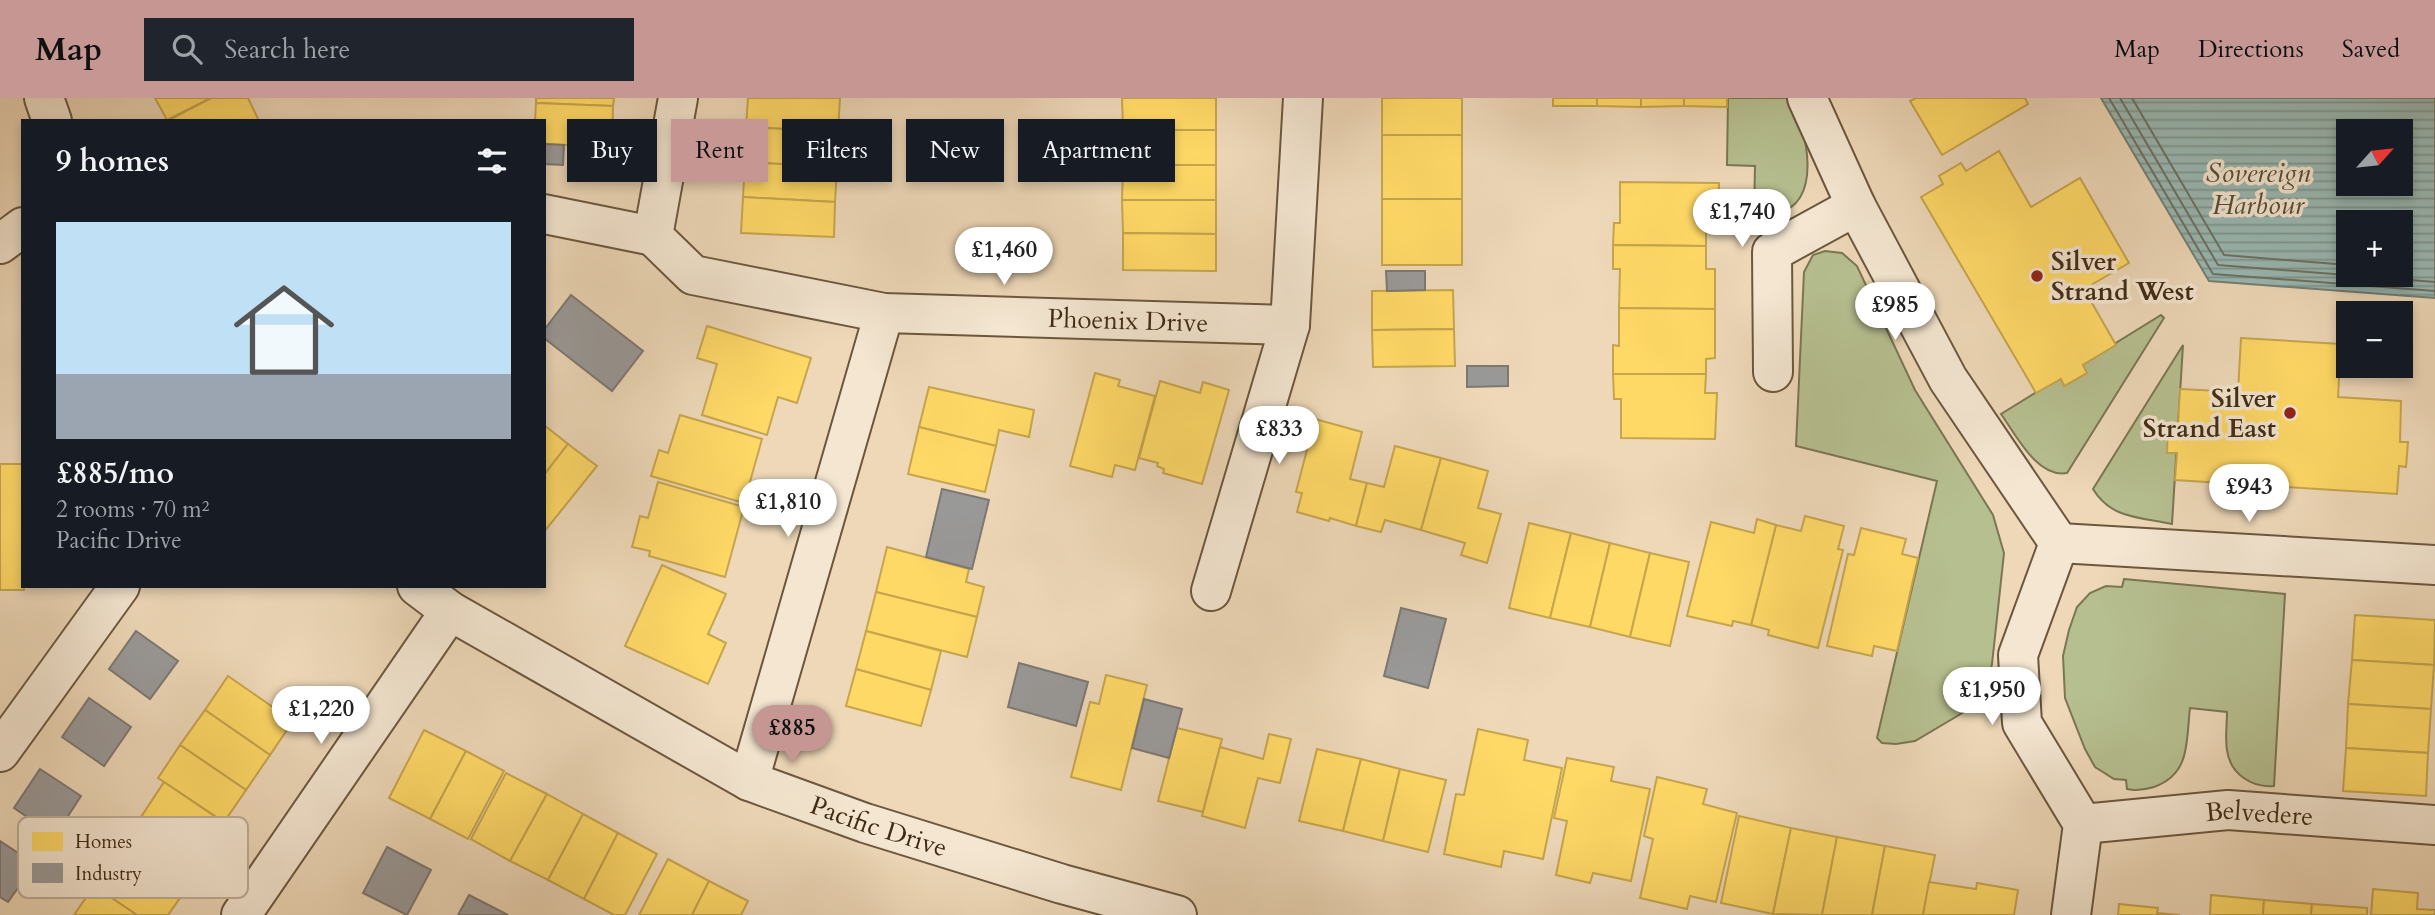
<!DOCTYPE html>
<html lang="en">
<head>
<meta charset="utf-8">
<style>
	:root { --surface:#171b24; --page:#20242c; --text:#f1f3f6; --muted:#9ea1a6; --accent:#c59692 }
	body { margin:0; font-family:Cardo,serif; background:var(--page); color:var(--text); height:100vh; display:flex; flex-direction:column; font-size:26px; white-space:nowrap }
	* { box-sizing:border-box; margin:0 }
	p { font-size:23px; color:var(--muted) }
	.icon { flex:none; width:38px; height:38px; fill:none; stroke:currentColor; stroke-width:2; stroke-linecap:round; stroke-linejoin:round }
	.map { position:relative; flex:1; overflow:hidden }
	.drawer { position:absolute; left:21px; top:21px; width:525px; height:469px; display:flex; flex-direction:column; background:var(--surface); border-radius:0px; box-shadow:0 4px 10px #0003 }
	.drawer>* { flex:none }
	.guide { position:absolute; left:567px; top:21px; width:665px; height:63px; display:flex; gap:14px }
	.needle { width:46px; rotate:63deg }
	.controls { position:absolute; left:2336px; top:21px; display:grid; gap:14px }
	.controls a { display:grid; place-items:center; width:77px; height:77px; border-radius:0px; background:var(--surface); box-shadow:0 4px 10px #0003; font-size:35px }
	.price { position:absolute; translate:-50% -60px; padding:0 16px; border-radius:24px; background:#fff; color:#222; font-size:23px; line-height:46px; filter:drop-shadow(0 2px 4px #0008) }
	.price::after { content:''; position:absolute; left:50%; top:42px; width:21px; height:16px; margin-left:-10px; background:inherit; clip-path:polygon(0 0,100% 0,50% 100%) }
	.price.on { background:var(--accent); color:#111 }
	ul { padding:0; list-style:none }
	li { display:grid; align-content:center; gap:14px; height:371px; padding:0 35px }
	li span { display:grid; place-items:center; height:217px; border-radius:0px; color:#555 }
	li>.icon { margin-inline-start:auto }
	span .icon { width:126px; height:126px; fill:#fffc; stroke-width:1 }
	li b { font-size:30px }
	h2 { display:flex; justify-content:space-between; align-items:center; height:84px; padding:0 35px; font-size:30px }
	.tag { padding:0 24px; border-radius:0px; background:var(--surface); box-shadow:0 4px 10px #0003; font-size:24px; line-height:63px }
	.tag.on { background:var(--accent); color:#111 }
	header { display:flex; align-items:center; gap:42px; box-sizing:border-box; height:98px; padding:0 35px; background:var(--accent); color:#111 }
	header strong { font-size:33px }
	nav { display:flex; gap:38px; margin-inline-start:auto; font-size:24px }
	.search { width:490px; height:63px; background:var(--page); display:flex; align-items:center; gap:18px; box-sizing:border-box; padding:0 24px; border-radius:0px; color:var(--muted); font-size:26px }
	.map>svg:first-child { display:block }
	.green { fill:#b6bf90; stroke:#7b7653; stroke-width:2 }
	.water { fill:url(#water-rules); stroke:#768175; stroke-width:2; fill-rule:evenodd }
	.homes { fill:#ffd966; stroke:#c6a54e; stroke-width:2 }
	.industry { fill:#999; stroke:#7e7872; stroke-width:2 }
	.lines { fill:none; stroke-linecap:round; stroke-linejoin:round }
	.shore { stroke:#6d7265; stroke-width:2 }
	.minor-casing { stroke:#6c573e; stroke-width:42 }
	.minor { stroke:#f4e6d1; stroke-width:38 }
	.poi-dot { fill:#8f2418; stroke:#f4e6d1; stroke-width:2.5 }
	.labels { text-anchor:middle; stroke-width:7; stroke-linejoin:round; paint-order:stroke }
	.poi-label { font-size:26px; font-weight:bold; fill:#402c16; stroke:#f4e6d1; text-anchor:start }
	.street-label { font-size:26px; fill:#402c16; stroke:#f4e6d1 }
	.water-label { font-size:28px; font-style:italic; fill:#564f3e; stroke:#f4e6d1 }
	.key { fill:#f4e6d1; stroke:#beae99; stroke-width:2 }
	.key-label { font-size:19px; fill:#402c16 }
</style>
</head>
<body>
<header>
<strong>Map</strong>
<div class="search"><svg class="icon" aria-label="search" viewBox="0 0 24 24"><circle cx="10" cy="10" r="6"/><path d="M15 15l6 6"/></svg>Search here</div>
<nav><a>Map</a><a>Directions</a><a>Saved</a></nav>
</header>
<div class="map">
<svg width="2435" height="817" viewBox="0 0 2435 817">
	<defs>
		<pattern id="water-rules" width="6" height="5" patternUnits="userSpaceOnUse" patternTransform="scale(1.75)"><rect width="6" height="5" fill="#9ab9b4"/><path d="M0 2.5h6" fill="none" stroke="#7f9791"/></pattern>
	</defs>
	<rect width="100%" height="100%" fill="#eed8b8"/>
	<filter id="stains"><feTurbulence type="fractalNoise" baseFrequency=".00286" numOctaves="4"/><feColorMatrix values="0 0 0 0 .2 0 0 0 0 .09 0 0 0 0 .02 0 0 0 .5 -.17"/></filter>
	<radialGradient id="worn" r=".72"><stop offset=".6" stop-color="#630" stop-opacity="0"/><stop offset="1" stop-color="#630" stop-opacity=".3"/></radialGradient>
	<g class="green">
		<path d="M1728 0H1791C1806 31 1825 104 1776 116 1770 117 1761 116 1754 116L1755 68 1727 67Z"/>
		<polygon points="1825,153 1842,155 1857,168 1915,292 1993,417 2004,455 1992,566 1986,592 1969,611 1915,643 1896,646 1882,645 1877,640 1937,383 1796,348 1804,174 1813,157"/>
		<path d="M2161 217 2164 220 2067 375C2037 380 2016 337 2001 316Z"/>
		<path d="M2183 247 2172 426C2140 419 2111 421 2093 391Z"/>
		<path d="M2124 481 2285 496 2274 688C2252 690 2230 676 2227 652 2225 640 2227 626 2227 614L2190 610C2186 643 2191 676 2154 689 2144 692 2136 693 2127 691L2126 682 2114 681 2095 669 2085 651 2065 600 2063 558 2069 532 2077 509 2090 495 2106 488 2122 489Z"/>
	</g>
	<path class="water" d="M2101 0H2435V200L2209 183ZM2348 33H2401V86H2348ZM2348 124H2401V177H2348Z"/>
	<g class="homes">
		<polygon points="155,0 211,0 167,22"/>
		<polygon points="211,0 248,0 259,23 167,23"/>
		<polygon points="536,0 614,0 613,8 536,5"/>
		<polygon points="748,0 840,0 838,34 746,29"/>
		<polygon points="1122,0 1216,0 1216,32 1123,32"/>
		<rect x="1382" y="0" width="80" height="37"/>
		<rect x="1553" y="0" width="44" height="8"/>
		<polygon points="1597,0 1641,0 1641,9 1597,8"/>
		<polygon points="1641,0 1684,0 1684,8 1641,9"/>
		<polygon points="1684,0 1727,0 1727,9 1684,8"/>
		<polygon points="1916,0 2025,0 2028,6 1942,57 1910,3"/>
		<polygon points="536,5 613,8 612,49 544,46 544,23 535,23"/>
		<polygon points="746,29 838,34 837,69 745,64"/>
		<rect x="1123" y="32" width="93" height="35"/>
		<rect x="1382" y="37" width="80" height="64"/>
		<polygon points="1999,53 2031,109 2080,80 2129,165 2084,191 2116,247 2083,267 2087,275 2064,288 2061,281 2036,295 1921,99 1943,86 1939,78 1961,65 1966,73"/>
		<polygon points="745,64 837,69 835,104 743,99"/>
		<polygon points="1123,67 1216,67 1216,102 1122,102"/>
		<polygon points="1620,84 1719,85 1718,133 1706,133 1706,148 1613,147 1614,125 1620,125"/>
		<polygon points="743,99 835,104 834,139 741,135"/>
		<rect x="1382" y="101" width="80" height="66"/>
		<polygon points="1122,102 1216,102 1216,136 1123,135"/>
		<polygon points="1123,135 1216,136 1216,173 1123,172"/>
		<polygon points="1613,147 1706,148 1706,171 1715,171 1715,211 1619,210 1620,171 1613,171"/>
		<polygon points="1453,192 1454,231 1372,232 1372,193"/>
		<polygon points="1619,210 1715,211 1715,260 1706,261 1706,276 1613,276 1613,247 1619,248"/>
		<polygon points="707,228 811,260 797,305 778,299 767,337 702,317 717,266 697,260"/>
		<polygon points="1454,231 1455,268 1373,269 1372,232"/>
		<polygon points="2241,240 2341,246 2338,299 2401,303 2400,344 2408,344 2406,369 2399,368 2397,396 2175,382 2177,355 2167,355 2168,327 2178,328 2180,291 2238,294"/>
		<polygon points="1095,275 1120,282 1118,288 1155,298 1135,372 1115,367 1112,379 1070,368"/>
		<polygon points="1613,276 1706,276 1705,295 1717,295 1715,341 1621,340 1621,301 1614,301"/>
		<polygon points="1160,283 1200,295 1203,284 1229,292 1202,386 1163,375 1164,371 1157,368 1158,365 1139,360"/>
		<polygon points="929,289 1034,312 1029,339 999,332 996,348 919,329"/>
		<polygon points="680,317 762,341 744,405 651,378 659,352 668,355"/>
		<polygon points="1315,321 1362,334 1350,381 1367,385 1356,428 1330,420 1329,423 1297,414 1302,395 1296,394"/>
		<polygon points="544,327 568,346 544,377"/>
		<polygon points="919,329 996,348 985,394 908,376"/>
		<polygon points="568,346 597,368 544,434 544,377"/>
		<polygon points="1395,348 1441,360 1421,432 1385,422 1381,434 1356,428 1367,385 1384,389"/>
		<polygon points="1441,360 1488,373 1478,410 1501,416 1487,465 1461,457 1465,445 1421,432"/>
		<polygon points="0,366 23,366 24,492 0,492"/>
		<polygon points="658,384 744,409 725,479 649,458 650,453 632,449 640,418 648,420"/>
		<polygon points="1805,418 1844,428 1838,451 1843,452 1818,550 1768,537 1769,532 1751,527 1776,427 1801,433"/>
		<polygon points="1757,421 1776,427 1751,527 1733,523 1732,528 1687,518 1711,424 1754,435"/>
		<polygon points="1529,425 1571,435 1550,520 1509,510"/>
		<polygon points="1861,430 1906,441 1902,456 1918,460 1897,553 1874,548 1872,558 1827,548 1848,456 1854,457"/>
		<polygon points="1571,435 1610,445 1590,529 1550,520"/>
		<polygon points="1610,445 1650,455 1630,539 1590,529"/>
		<polygon points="887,449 969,471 966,484 984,489 977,519 876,494"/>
		<polygon points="1650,455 1689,464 1670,548 1630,539"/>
		<polygon points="662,467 726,496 708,536 726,545 708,586 625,548"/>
		<polygon points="876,494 977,519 967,559 866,533"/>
		<polygon points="2355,517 2435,522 2434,567 2352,562"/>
		<polygon points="866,533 941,553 931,592 856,571"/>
		<polygon points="2352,562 2434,567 2431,611 2348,606"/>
		<polygon points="856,571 931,592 921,628 846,608"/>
		<polygon points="1106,577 1147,587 1121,692 1071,679 1090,604 1099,606"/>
		<polygon points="228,578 293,623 270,657 205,612"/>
		<polygon points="2348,606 2431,611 2428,655 2346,650"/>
		<polygon points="205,612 270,657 246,692 180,647"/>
		<polygon points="1177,630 1222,641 1203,714 1158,703"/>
		<polygon points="1478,631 1528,642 1524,662 1562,670 1543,761 1504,753 1501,769 1444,756 1456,696 1464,697"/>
		<polygon points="424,632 466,653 430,721 389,700"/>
		<polygon points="1269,636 1291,641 1280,685 1258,680 1245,730 1202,718 1220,649 1263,661"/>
		<polygon points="180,647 246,692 224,724 158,680"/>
		<polygon points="2346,650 2428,655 2426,698 2343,693"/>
		<polygon points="1317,651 1361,661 1343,733 1299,723"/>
		<polygon points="466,653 504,673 468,741 430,721"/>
		<polygon points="1567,660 1614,669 1611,683 1650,691 1631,783 1593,775 1590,785 1556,777 1567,723 1554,720"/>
		<polygon points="1361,661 1400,671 1383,743 1343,733"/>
		<polygon points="1400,671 1446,682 1428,754 1383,743"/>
		<polygon points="506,675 547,696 510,763 471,741"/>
		<polygon points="1657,679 1707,691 1703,706 1737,715 1716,804 1690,798 1687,811 1640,800 1653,741 1644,738"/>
		<polygon points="164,684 229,728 205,762 141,719"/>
		<polygon points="547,696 583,716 548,782 510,763"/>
		<polygon points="583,716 618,735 584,801 548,782"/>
		<polygon points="1739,718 1791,730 1773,816 1721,805"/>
		<polygon points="141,719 205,762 182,797 117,753"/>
		<polygon points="1791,730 1837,739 1822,817 1773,816"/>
		<polygon points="618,735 657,756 625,817 614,817 584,801"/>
		<polygon points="1837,739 1885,748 1872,817 1822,817"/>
		<polygon points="1885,748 1935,757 1923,817 1872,817"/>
		<polygon points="117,753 182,797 168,817 137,817 94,788"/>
		<polygon points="668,761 709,783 692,817 639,817"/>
		<polygon points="709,783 748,803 741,817 692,817"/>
		<polygon points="1929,784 1976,791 1977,785 2018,792 2014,817 1923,817"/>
		<polygon points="94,788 137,817 74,817"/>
		<polygon points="2373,791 2418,795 2417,811 2435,812 2435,817 2371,817"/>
		<polygon points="2211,797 2264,802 2263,817 2210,817"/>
		<polygon points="2264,802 2312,806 2311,817 2263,817"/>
		<polygon points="2119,806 2158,810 2157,815 2180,817 2118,817"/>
		<polygon points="2312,806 2367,810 2367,817 2311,817"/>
	</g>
	<g class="industry">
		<polygon points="544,46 564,47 563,67 544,66"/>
		<polygon points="1386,173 1425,173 1425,192 1387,193"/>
		<polygon points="571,197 643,253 612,293 544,240 544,232"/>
		<polygon points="1467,268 1508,268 1508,288 1467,289"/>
		<polygon points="942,391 989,402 972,471 926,459"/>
		<polygon points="1401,510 1446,521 1428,590 1384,578"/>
		<polygon points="136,533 178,563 150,601 109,571"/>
		<polygon points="1019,565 1088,584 1076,628 1008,609"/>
		<polygon points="89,600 131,629 104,668 62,639"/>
		<polygon points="1144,601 1182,611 1169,660 1132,650"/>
		<polygon points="40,671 81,698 55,738 14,710"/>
		<polygon points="0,743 35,766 8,804 0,799"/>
		<polygon points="387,749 431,772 407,817 363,795"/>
		<polygon points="469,797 508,817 458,817"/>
	</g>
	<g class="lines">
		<g class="shore">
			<polyline points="2109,0 2213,176 2435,193"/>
			<polyline points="2120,0 2218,167 2435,184"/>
			<polyline points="2132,0 2224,157 2348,167"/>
		</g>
		<defs>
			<g id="minor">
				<polyline points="44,0 52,23"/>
				<path id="s1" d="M678 0 653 138 693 177 884 215 1290 227 1303 0"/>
				<polyline points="1807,0 1856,108 1948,281 2059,445"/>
				<polyline points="544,116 653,138"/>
				<polyline points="0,146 23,129"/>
				<polyline points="1773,274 1772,154 1856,108"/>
				<polyline points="2059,445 2018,557 2022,625 2083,726 2071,817"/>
				<polyline points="2059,445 2435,467"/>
				<path id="s2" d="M417 488 450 513 749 683 865 725 1062 786 1177 817"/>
				<polyline points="1211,493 1290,227"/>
				<polyline points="0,654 120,488"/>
				<polyline points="749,683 884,215"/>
				<path id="s3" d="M2083 726 2228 712 2435 727"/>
				<polyline points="241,817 450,513"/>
			</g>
		</defs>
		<use href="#minor" class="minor-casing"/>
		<use href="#minor" class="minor"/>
	</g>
	<g class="poi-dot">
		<circle cx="2037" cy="178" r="7"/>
		<circle cx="2290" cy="315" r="7"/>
	</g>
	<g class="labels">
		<g class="poi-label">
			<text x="2051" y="172">Silver<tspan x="2051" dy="30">Strand West</tspan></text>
			<text x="2276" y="309" text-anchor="end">Silver<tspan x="2276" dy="30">Strand East</tspan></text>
		</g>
		<g class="street-label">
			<text dy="9" stroke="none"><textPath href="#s1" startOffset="635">Phoenix Drive</textPath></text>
			<text dy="9" stroke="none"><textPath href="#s3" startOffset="177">Belvedere</textPath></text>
			<text dy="9" stroke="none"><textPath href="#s2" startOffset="523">Pacific Drive</textPath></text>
		</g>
		<g class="water-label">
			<text x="2258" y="84">Sovereign<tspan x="2258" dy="32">Harbour</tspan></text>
		</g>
	</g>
	<rect x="18" y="719" width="230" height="81" rx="10" class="key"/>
	<rect x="32" y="734" width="31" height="19" fill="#ffd966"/>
	<rect x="32" y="765" width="31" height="20" fill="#999"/>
	<g class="key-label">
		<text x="75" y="750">Homes</text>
		<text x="75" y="782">Industry</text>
	</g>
	<rect width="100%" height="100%" filter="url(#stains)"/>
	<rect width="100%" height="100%" fill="url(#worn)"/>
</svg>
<div class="controls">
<a><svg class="needle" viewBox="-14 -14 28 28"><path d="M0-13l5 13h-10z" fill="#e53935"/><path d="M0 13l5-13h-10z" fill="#9ea1a6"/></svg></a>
<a>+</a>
<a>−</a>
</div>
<b class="price" style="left:1742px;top:151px">£1,740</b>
<b class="price" style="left:1004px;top:189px">£1,460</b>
<b class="price" style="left:1895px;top:244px">£985</b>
<b class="price" style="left:1279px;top:368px">£833</b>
<b class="price" style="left:2249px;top:426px">£943</b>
<b class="price" style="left:788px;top:441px">£1,810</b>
<b class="price" style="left:1992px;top:629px">£1,950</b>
<b class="price" style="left:321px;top:648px">£1,220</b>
<b class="price on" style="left:792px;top:667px">£885</b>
<div class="guide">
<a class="tag">Buy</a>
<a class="tag on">Rent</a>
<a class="tag">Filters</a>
<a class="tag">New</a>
<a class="tag">Apartment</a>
</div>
<section class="drawer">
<h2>9 homes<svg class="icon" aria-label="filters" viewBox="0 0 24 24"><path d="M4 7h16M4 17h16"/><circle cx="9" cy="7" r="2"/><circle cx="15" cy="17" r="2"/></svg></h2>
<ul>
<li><span style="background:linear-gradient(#bfe0f5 70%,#9aa5b1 0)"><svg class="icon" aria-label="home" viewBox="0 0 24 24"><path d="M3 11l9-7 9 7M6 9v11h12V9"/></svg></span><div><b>£885/mo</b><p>2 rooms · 70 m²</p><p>Pacific Drive</p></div></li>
</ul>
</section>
</div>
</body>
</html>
